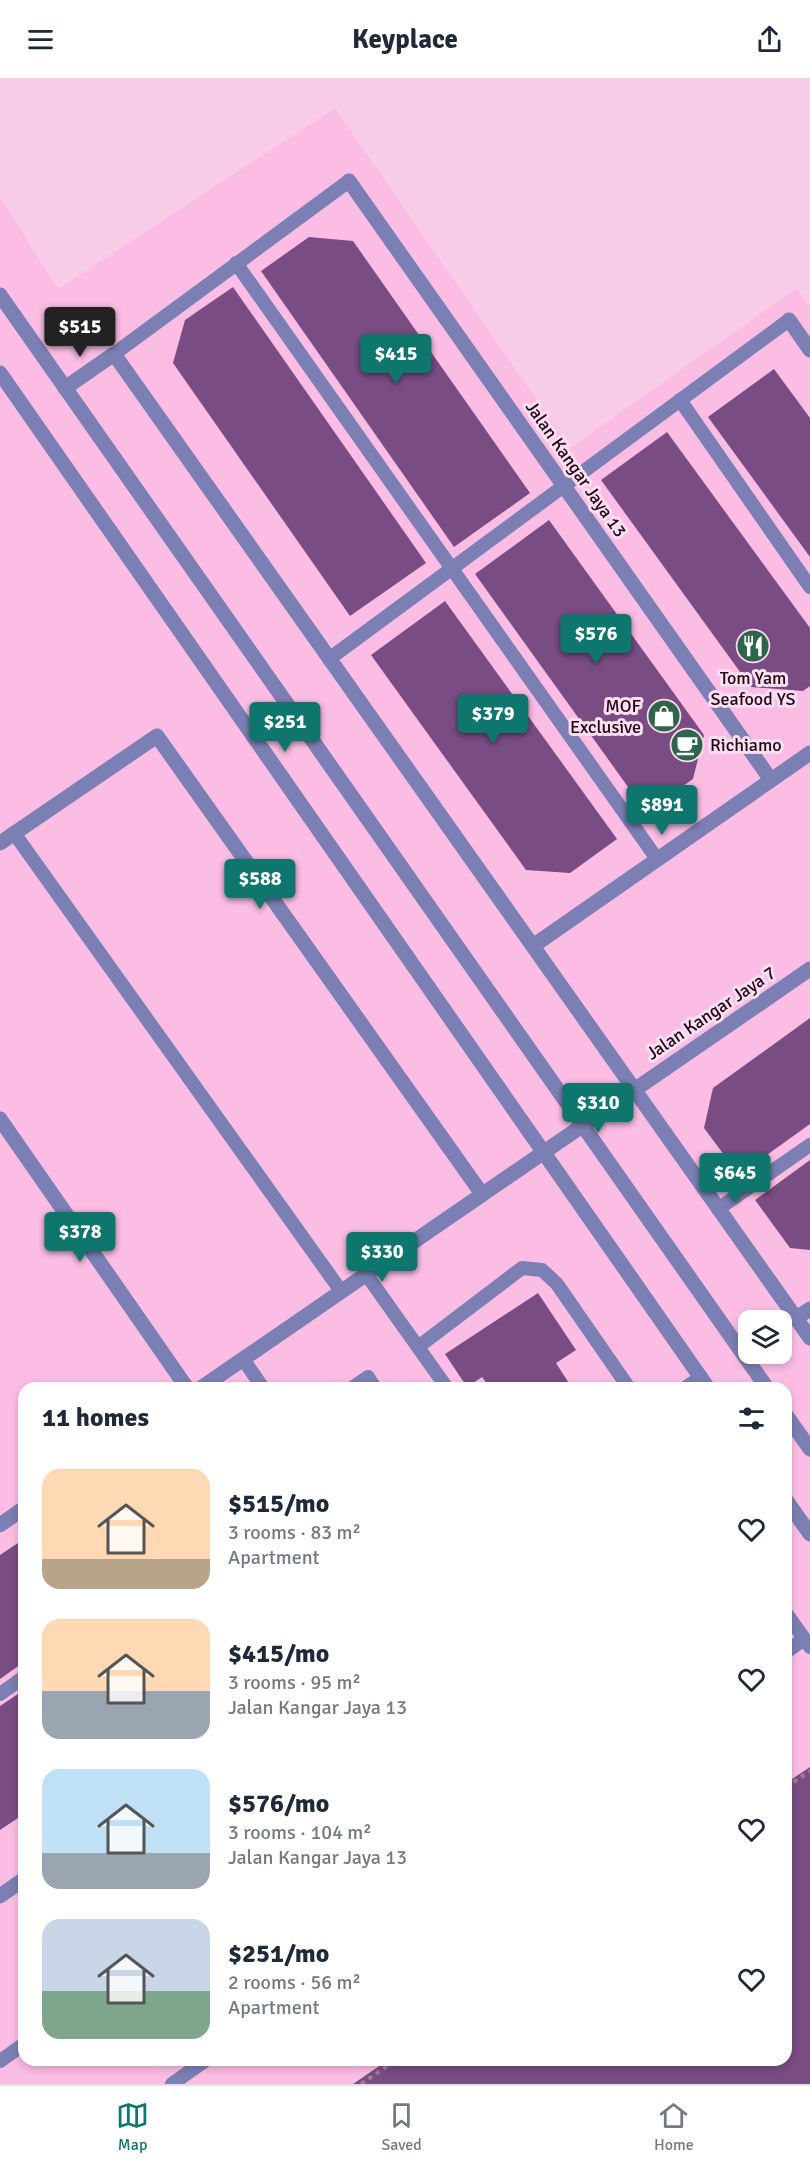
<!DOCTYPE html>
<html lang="en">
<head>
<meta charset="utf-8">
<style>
	:root { --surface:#fff; --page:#f6f6f7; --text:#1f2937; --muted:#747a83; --line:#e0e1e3; --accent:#0f766e }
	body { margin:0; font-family:Signika,sans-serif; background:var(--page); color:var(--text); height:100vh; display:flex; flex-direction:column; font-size:22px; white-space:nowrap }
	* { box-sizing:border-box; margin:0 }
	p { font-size:20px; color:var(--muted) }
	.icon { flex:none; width:33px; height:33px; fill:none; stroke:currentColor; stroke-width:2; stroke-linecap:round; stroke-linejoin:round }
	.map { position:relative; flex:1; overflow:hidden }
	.panel { position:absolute; left:18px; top:1304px; width:774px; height:684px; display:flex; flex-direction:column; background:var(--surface); border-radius:18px; box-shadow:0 3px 9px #0003 }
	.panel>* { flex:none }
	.controls { position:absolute; left:738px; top:1232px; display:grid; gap:12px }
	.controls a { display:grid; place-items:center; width:54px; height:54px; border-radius:12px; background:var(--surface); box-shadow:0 3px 9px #0003; font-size:30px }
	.price { position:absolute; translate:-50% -51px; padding:0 14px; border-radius:6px; background:var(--accent); color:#fff; font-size:20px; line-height:39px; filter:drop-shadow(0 2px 3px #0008) }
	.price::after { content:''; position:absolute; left:50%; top:36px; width:18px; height:14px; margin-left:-9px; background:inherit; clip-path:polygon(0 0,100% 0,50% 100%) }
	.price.active { background:#222; color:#fff }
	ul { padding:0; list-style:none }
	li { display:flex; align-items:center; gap:18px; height:150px; padding:0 24px }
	li span { display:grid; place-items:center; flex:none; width:168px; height:120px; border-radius:18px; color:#555 }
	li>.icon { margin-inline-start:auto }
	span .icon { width:72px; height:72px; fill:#fffc; stroke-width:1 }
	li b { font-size:26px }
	h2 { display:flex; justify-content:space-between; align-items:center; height:72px; padding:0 24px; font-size:26px }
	header { display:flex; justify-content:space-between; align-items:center; height:78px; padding:0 24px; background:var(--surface); font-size:27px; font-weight:700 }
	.tabs { display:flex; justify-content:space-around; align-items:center; height:84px; border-top:2px solid var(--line); background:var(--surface); font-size:16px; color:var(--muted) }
	.tabs a { display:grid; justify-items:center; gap:3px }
	.tabs .active { color:var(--accent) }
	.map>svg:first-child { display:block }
	.built { fill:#fcbde5; fill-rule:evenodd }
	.building { fill:#7a4c84 }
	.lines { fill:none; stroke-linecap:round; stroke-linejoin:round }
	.path { stroke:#a07c93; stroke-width:4; stroke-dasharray:4.5 4.5; stroke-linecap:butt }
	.service { stroke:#7c7fb3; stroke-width:14 }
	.minor { stroke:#7c7fb3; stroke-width:15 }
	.labels { text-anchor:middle; stroke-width:6; stroke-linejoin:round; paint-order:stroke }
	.street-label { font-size:18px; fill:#1f0718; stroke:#fcdef1 }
	.poi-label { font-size:18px; fill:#1f0718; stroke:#fcdef1 }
</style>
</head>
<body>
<header><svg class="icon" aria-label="menu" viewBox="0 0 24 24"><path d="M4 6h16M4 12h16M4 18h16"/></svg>Keyplace<svg class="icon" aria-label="share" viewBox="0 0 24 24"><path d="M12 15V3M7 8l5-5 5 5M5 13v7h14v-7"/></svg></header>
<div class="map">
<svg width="810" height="2006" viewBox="0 0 810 2006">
	<rect width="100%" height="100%" fill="#f8cce7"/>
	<path class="built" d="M335 30 570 370 797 210 810 229V2006H0V119L58 211ZM748 1242H782V1275H748ZM24 1310H786V1982H24Z"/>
	<g class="building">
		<polygon points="309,159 353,163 530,415 454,469 261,193"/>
		<polygon points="233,209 426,485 350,538 173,285 185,242"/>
		<polygon points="774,291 810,340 810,479 708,339"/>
		<polygon points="667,354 810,550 810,608 803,613 751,609 601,402"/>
		<polygon points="549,442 704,657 693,701 646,734 475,496"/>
		<polygon points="445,523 617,761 570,795 526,792 371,577"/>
		<polygon points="810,940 810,1046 739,1097 704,1050 713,1010"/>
		<polygon points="810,1082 810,1172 790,1170 755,1122"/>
		<polygon points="538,1215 576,1272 556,1285 572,1310 490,1310 482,1299 467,1309 445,1276"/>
		<polygon points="24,1461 24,1584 0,1601 0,1477"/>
		<polygon points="24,1612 24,1736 0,1752 0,1628"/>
		<polygon points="810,1689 810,2006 353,2006 388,1982 786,1982 786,1705"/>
	</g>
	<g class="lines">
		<g class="path">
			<polyline points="786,1709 810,1693"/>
			<polyline points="361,2006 396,1982"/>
		</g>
		<g class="service">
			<polyline points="236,185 657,781"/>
			<polyline points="114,276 349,103"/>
			<polyline points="680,322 810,509"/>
			<polyline points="329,581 789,242"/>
			<polyline points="14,755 341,1213"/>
			<polyline points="718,1131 810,1067"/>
			<polyline points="366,1196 447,1310"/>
			<polyline points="418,1269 522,1190 542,1192 557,1206 629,1310"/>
			<polyline points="243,1281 263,1310"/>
			<polyline points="352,1310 368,1299 375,1310"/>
			<polyline points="685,1310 701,1299"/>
			<polyline points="786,1535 810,1569"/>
			<polyline points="786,1574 804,1561"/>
			<polyline points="0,1616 24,1599"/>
			<polyline points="0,1983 24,1966"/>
			<polyline points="172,2006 206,1982"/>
		</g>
		<g class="minor">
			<polyline points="349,103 771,702"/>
			<polyline points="0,217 767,1310"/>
			<polyline points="789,242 810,272"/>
			<polyline points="0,295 708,1310"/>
			<polyline points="65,310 114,276 810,1260"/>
			<polyline points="0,765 157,658 482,1116"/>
			<polyline points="533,868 810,675"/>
			<polyline points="0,1041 187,1310"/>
			<polyline points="796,1240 810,1231"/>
			<polyline points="201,1310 810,891"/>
			<polyline points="786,1337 810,1371"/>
			<polyline points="786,1422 810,1456"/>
			<polyline points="0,1447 24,1430"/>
			<polyline points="0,1818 24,1801"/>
		</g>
	</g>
	<defs>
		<symbol id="restaurant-disc" viewBox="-11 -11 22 22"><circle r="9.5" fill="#2f654b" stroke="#fcdef1"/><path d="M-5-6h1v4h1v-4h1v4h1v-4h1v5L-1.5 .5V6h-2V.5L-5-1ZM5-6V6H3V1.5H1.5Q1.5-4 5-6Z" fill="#fff"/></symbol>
		<symbol id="shop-disc" viewBox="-11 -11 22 22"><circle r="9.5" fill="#2f654b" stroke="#fcdef1"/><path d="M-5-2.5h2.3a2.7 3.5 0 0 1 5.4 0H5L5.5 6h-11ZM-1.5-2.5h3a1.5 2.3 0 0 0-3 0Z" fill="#fff"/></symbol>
		<symbol id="cafe-disc" viewBox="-11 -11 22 22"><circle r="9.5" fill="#2f654b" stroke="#fcdef1"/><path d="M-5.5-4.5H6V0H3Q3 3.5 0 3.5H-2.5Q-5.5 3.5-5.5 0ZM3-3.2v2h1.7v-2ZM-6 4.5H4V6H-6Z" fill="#fff"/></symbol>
	</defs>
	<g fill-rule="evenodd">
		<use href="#restaurant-disc" x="734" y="549" width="38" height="38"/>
		<use href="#shop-disc" x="645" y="619" width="38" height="38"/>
		<use href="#cafe-disc" x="668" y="648" width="38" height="38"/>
	</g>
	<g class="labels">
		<g class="street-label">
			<text transform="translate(576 391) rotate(55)" y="6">Jalan Kangar Jaya 13</text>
			<text transform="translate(711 935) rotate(-34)" y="6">Jalan Kangar Jaya 7</text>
		</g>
		<g class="poi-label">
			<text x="753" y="606">Tom Yam<tspan x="753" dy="21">Seafood YS</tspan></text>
			<text x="641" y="634" text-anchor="end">MOF<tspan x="641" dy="21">Exclusive</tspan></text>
			<text x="710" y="673" text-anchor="start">Richiamo</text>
		</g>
	</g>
</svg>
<div class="controls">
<a><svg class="icon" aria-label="layers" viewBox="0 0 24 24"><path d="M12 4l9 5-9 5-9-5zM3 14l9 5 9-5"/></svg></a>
</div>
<b class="price active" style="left:80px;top:280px">$515</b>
<b class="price" style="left:396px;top:307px">$415</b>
<b class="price" style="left:596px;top:587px">$576</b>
<b class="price" style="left:493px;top:667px">$379</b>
<b class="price" style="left:285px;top:675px">$251</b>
<b class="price" style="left:662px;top:758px">$891</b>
<b class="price" style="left:260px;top:832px">$588</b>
<b class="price" style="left:598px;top:1056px">$310</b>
<b class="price" style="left:735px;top:1126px">$645</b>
<b class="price" style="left:80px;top:1185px">$378</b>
<b class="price" style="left:382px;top:1205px">$330</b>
<section class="panel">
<h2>11 homes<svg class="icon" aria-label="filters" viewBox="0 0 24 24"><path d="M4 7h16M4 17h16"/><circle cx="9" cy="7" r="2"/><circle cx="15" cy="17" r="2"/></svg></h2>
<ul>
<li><span style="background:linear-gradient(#ffd9b3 75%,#b9a48a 0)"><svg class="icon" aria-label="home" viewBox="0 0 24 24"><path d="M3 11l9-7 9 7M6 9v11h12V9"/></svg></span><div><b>$515/mo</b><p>3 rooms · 83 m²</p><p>Apartment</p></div><svg class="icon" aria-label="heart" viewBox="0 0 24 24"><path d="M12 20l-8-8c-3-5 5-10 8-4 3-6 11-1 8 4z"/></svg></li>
<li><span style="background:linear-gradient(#ffd9b3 60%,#9aa5b1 0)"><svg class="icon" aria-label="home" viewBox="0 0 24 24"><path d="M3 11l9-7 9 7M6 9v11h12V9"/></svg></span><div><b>$415/mo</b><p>3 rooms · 95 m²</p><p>Jalan Kangar Jaya 13</p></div><svg class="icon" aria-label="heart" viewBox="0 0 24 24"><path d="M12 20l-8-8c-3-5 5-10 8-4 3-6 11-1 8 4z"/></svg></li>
<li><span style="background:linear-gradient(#bfe0f5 70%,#9aa5b1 0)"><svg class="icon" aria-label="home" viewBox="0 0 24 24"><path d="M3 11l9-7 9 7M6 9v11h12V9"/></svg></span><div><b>$576/mo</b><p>3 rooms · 104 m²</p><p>Jalan Kangar Jaya 13</p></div><svg class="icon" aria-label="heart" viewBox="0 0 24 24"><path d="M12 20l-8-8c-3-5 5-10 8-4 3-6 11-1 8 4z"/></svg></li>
<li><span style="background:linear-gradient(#c9d6e8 60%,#7fa58c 0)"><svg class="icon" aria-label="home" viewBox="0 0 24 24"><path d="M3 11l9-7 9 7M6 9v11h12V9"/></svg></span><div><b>$251/mo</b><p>2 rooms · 56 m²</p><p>Apartment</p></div><svg class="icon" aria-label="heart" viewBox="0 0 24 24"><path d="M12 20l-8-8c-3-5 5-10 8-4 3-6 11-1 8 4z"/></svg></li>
</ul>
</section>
</div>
<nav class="tabs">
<a class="active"><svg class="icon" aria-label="map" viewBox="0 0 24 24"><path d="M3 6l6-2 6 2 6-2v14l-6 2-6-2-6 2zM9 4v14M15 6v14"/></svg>Map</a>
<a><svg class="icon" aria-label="saved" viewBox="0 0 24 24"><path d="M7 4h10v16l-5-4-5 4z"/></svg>Saved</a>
<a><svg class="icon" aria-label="home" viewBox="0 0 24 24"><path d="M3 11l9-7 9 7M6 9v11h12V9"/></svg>Home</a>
</nav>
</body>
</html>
